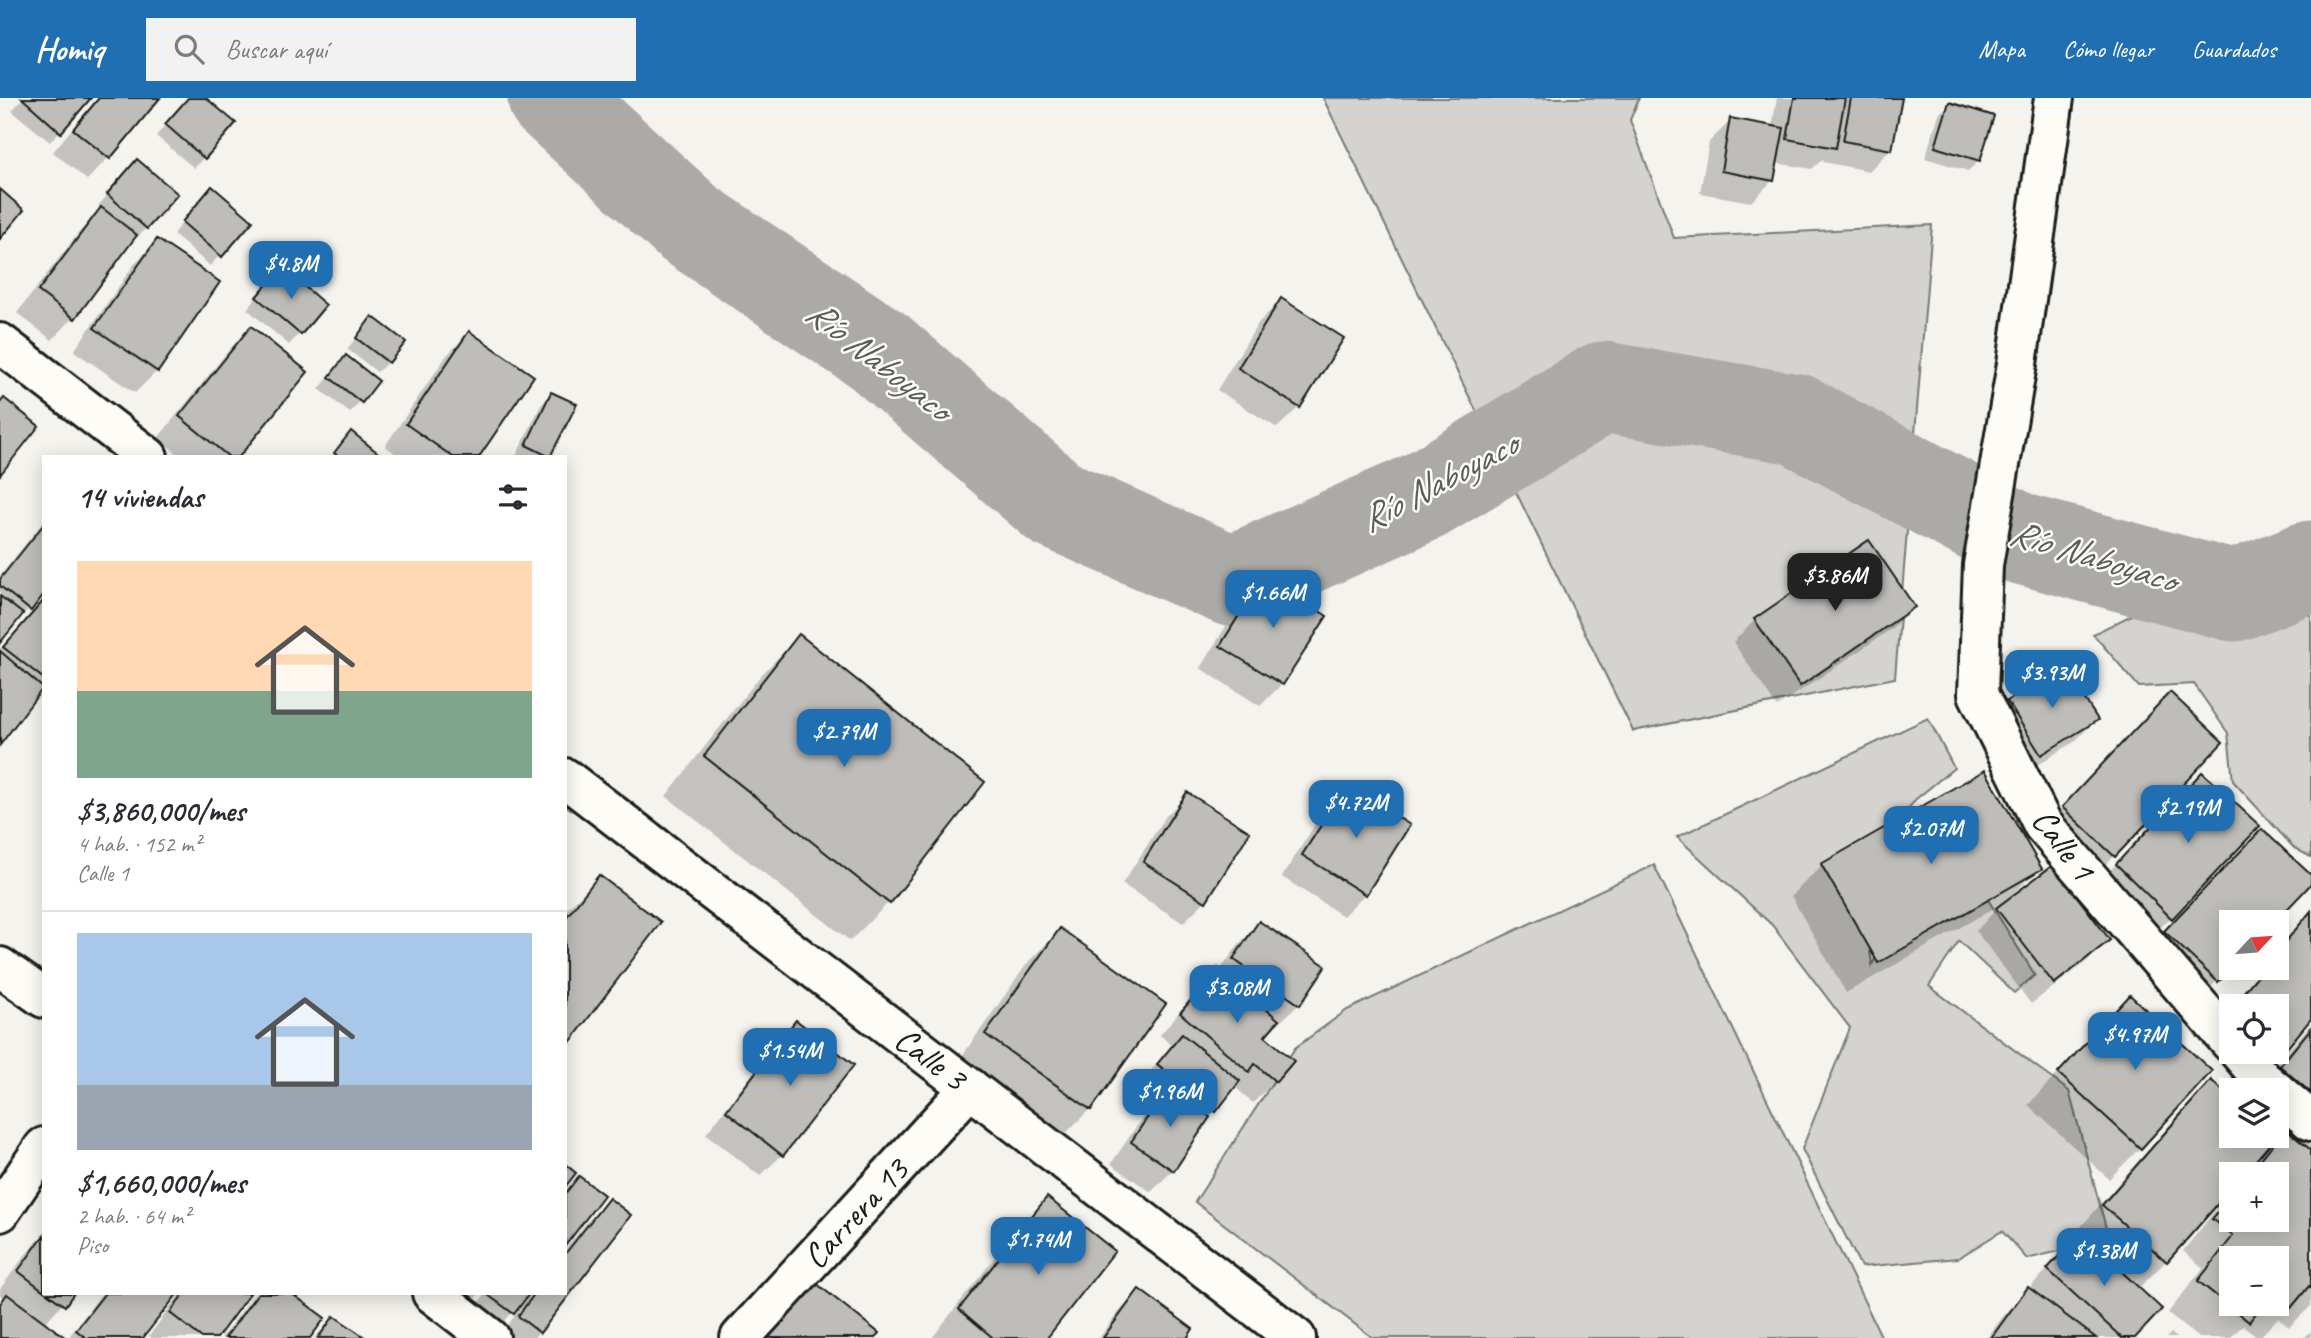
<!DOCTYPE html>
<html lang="es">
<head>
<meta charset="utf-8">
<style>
	:root { --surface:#fff; --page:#f2f2f3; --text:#2b2b33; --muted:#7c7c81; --line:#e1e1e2; --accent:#1f6fb2 }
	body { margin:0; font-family:Caveat,sans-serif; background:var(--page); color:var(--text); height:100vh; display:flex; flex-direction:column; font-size:26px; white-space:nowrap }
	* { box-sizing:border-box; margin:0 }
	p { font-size:23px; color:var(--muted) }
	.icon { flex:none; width:38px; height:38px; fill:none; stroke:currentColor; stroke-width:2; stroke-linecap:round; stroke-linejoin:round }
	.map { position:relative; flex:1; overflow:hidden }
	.panel { position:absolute; left:42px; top:357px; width:525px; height:840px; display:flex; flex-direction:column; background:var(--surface); border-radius:0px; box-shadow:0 4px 18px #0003 }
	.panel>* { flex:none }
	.needle { width:46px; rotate:64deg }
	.buttons { position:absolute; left:2219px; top:812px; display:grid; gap:14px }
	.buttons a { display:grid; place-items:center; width:70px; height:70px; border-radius:0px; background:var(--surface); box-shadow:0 4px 18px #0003; font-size:35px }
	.price { position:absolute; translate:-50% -60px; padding:0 16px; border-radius:14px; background:var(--accent); color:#fff; font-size:23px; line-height:46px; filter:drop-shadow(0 2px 4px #0008) }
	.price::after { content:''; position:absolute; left:50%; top:42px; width:21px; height:16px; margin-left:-10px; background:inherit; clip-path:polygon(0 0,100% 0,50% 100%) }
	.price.selected { background:#222; color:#fff }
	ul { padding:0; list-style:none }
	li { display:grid; align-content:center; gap:14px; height:371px; padding:0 35px }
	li+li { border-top:2px solid var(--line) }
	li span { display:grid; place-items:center; height:217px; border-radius:0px; color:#555 }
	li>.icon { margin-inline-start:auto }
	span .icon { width:126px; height:126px; fill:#fffc; stroke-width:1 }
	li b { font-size:30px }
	h2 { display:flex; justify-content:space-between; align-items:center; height:84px; padding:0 35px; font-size:30px }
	header { display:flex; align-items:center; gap:42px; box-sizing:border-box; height:98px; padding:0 35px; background:var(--accent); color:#fff }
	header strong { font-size:33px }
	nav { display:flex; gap:38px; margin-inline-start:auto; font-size:24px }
	.search { width:490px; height:63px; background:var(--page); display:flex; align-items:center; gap:18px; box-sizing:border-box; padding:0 24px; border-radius:0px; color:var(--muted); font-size:26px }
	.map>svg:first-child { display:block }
	.green { fill:#d4d3cf; stroke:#787876; stroke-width:2 }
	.shadow { fill:#0003; fill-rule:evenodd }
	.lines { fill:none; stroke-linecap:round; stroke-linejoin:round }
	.river { stroke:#abaaa6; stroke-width:91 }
	.building { fill:#bebdba; stroke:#1c1c1c; stroke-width:2 }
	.minor-casing { stroke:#1c1c1c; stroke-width:44 }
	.minor { stroke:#fdfcf7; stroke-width:38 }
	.labels { text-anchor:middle; stroke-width:5; stroke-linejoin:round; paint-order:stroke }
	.street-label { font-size:35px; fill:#1c1c1c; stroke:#fdfcf7 }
	.water-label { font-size:37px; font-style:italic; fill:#5c5c5a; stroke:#fdfcf7 }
</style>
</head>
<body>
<header>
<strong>Homiq</strong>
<div class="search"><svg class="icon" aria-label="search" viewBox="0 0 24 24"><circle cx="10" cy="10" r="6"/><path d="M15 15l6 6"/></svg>Buscar aquí</div>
<nav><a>Mapa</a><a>Cómo llegar</a><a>Guardados</a></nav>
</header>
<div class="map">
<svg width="2311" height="1240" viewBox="0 0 2311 1240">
	<rect width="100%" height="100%" fill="#f4f3ee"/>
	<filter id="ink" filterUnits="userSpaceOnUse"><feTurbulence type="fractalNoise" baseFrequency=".0143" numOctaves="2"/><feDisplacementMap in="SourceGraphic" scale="14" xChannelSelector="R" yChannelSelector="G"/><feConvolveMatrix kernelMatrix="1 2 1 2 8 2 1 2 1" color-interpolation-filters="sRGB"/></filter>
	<g filter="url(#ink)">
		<g class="green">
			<polygon points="1323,0 1639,0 1630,22 1674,140 1932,127 1895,580 1633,633"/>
			<polygon points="2311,429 2311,759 2294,750 2233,683 2228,635 2194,586 2139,589 2093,536"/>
			<polygon points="1928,620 1954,670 1916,701 1859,773 1872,867 1923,763 1974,779 2035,877 2014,895 1959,843 1929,888 2069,993 2109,1141 2027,1161 2002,1133 1958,1160 1861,1169 1802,1051 1850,930 1772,827 1677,739"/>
			<polygon points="1654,767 1882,1240 1373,1240 1195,1104 1295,950 1347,912"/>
		</g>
		<g class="shadow">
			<polygon points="23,0 89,0 50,44 12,13"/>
			<polygon points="97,0 157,0 108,60 87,82 53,54"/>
			<polygon points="189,0 204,0 204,59 194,70 156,38"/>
			<polygon points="1777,0 1900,0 1891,51 1869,73 1823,64 1824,60 1812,71 1776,65 1773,82 1751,104 1700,95 1709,44 1731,22 1772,29"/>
			<polygon points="1950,6 1979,63 1968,73 1925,60 1939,16"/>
			<polygon points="127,74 146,130 136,141 134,139 73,220 52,242 17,215 80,133 102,111 98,108"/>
			<polygon points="202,101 250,123 210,168 173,136"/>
			<polygon points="157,143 157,273 135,295 74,253 135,165"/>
			<polygon points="271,182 324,207 289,247 247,211"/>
			<polygon points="1281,202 1299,309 1277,330 1217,292 1259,224"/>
			<polygon points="373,220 388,264 377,274 347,251"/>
			<polygon points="251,230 236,359 181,359 158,340 229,252"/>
			<polygon points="469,235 477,359 400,359 385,348 447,257"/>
			<polygon points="346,259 377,283 350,315 319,291"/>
			<polygon points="552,296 549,358 516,358 541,307"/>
			<polygon points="44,423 44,501 40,498 0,542 0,478"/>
			<polygon points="1264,480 1282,586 1260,608 1200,570 1243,501"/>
			<polygon points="44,502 44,583 0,644 0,551"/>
			<polygon points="1913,509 1891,531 1777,609 1733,544 1755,522"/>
			<polygon points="799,538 888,805 850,843 666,698 761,577"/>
			<polygon points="2170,596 2114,758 2083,789 2032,741"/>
			<polygon points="2009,605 2096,622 2074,644 2019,678 1987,626"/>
			<polygon points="1347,689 1365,796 1343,818 1282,779 1325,711"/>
			<polygon points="1187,697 1205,803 1183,825 1122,786 1166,718"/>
			<polygon points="2181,698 2171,819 2149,841 2095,788"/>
			<polygon points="2240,755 2311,780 2311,784 2273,824 2231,824 2231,868 2196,905 2144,856"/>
			<polygon points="1822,767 2039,770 2014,795 2016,797 2108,842 2086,864 2031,906 1976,833 2001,806 1846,895 1791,798"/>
			<polygon points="599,779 565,948 565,813"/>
			<path d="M2311 811V918L2277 959 2255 981 2205 939 2262 870H2277V852ZM2231 908H2277V954H2231Z"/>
			<polygon points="1259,825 1299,906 1277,927 1274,925 1263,938 1275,983 1253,1005 1234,988 1209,1018 1173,1072 1151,1094 1111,1066 1146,1014 1156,1004 1137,989 1172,948 1160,937 1196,894 1218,872 1219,874 1238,847"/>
			<polygon points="1060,832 1090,1011 1059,1042 955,968 1029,863"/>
			<polygon points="2130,899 2140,1050 2109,1081 2028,1007"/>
			<polygon points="796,924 782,1057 760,1078 706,1036 775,946"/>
			<path d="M2311 926V1208L2289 1229 2278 1220 2259 1240 2243 1227 2230 1240H2199L2168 1215 2203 1170 2183 1153 2231 1093V1122H2277V1076H2231V1088L2166 1163 2138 1191 2132 1240H1987L2007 1213 2076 1142 2072 1139 2180 1015 2211 984 2231 1002V1038H2272L2274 1040 2263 1052 2265 1054 2287 1032 2277 1023V992H2256ZM2231 1160H2277V1206H2231Z"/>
			<polygon points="1047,1101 1045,1240 932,1240 1016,1132"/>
			<polygon points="609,1102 629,1117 539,1234 533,1240 498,1240 532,1195 565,1195 565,1152 587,1124"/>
			<polygon points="44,1138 44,1195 72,1195 44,1226 63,1240 0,1240 0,1205 5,1201 0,1197 0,1191 26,1156"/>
			<polygon points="1139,1193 1185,1240 1099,1240 1118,1215"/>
			<polygon points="102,1195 176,1195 141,1240 68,1240"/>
			<polygon points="181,1195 248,1195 215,1240 152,1240 149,1238"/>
			<polygon points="256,1195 288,1195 308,1240 221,1240"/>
			<polygon points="438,1195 480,1195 461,1215"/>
			<polygon points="486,1195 527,1195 512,1215 491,1237 468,1219"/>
			<polygon points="334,1220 363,1240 314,1240"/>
			<polygon points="2311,1233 2311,1240 2304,1240"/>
			<polygon points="2171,1235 2177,1240 2166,1240"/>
		</g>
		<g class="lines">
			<polyline class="river" points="553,0 689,125 879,253 1056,406 1232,483 1424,398 1603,289 1796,321 2018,440 2234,498 2311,468"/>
		</g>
		<g class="building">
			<polygon points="22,0 91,0 61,35"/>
			<polygon points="99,0 160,0 110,61 73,31"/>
			<polygon points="188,0 206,0 236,25 205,61 165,26"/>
			<polygon points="1794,0 1845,0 1836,50 1787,41"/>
			<polygon points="1851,0 1902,0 1892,52 1843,43"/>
			<polygon points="1949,4 1994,18 1980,63 1935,49"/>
			<polygon points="1730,20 1784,30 1774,83 1721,73"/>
			<polygon points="137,61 178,96 147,131 107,96"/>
			<polygon points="212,88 253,123 222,159 182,124"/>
			<polygon points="0,91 24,112 0,141"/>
			<polygon points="101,109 137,137 75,221 38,193"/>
			<polygon points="157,141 220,184 158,274 94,230"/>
			<polygon points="282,169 326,207 301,237 256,199"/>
			<polygon points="1281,200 1344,240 1300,310 1238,270"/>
			<polygon points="372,218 406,244 389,265 356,240"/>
			<polygon points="251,228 308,274 239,359 229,359 179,318"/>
			<polygon points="469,233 534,278 479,359 453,359 406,326"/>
			<polygon points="346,257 379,283 362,305 329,279"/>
			<polygon points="551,294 577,306 550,359 526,347"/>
			<polygon points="4,300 39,328 0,377 0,305"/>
			<polygon points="351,333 383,359 339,359 334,355"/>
			<polygon points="44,426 44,496 31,513 0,488 0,481"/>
			<polygon points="1869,442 1915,509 1800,588 1754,521"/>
			<polygon points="1264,477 1327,518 1283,587 1220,548"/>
			<polygon points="0,498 23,516 0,545"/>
			<polygon points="44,502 44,581 3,549"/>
			<polygon points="799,536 985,684 890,806 704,658"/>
			<polygon points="0,553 43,590 0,647"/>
			<polygon points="2064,568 2098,622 2041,657 2007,603"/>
			<polygon points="2170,594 2223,644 2115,759 2062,709"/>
			<polygon points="1985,672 2042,771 1878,865 1821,766"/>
			<polygon points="2202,674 2260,728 2172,821 2116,766"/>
			<polygon points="1347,687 1410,727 1366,797 1302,757"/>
			<polygon points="1187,694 1250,734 1206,804 1143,764"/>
			<polygon points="2262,731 2311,777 2311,786 2275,824 2231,824 2232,870 2218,884 2164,833"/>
			<polygon points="2053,767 2110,842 2054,886 1996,810"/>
			<polygon points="599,777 661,824 565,951 565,821"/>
			<polygon points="2311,813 2311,921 2278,961 2270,954 2277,954 2277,908 2232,908 2264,870 2277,870 2277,854"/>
			<polygon points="1259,823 1326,868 1300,907 1233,861"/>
			<polygon points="1060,830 1166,906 1091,1012 985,936"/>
			<polygon points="1218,870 1279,922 1265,938 1294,963 1276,984 1255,966 1249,974 1180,915"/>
			<polygon points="2130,897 2212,973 2141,1051 2058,975"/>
			<polygon points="796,922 854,967 783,1058 726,1013"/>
			<polygon points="2311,930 2311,995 2280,968"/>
			<polygon points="1182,936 1240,983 1216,1014 1157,966"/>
			<polygon points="2211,982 2231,1000 2231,1038 2276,1039 2244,1076 2231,1076 2231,1091 2167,1164 2102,1107"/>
			<polygon points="1167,990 1210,1019 1174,1073 1131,1044"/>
			<polygon points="2285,1031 2311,1052 2311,1190 2309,1188 2291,1210 2277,1198 2277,1160 2231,1160 2231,1206 2263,1206 2249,1224 2198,1183 2233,1138 2212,1121 2231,1098 2231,1122 2277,1122 2277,1076 2249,1076"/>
			<polygon points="565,1066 576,1075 565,1089"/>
			<polygon points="579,1078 604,1097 565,1148 565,1096"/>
			<polygon points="1047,1099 1115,1153 1047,1240 991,1240 992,1239 959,1211"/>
			<polygon points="609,1100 631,1117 540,1235 518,1218 535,1195 565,1195 565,1156"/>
			<polygon points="2080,1135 2162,1211 2135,1240 2122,1240 2047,1171"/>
			<polygon points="44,1137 44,1193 18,1173"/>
			<polygon points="807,1178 879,1235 875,1240 759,1240"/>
			<polygon points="2028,1189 2096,1240 1991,1240"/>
			<polygon points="1139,1191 1193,1231 1187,1240 1103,1240"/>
			<polygon points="47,1195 74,1195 65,1208"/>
			<polygon points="105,1195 178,1195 143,1240 86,1240 76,1232"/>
			<polygon points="184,1195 250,1195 217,1240 202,1240 170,1215"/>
			<polygon points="258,1195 291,1195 325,1220 310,1240 225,1240"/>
			<polygon points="489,1195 530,1195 514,1216 488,1197"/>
			<polygon points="7,1196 66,1240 0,1240 0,1206"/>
			<polygon points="334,1218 366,1240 318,1240"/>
		</g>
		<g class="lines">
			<defs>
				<g id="minor">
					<polyline points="2054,0 2017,266 1983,467 1978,596 2043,727 2231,945"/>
					<polyline points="0,245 148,359"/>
					<polyline points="565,680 1296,1240"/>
					<polyline points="0,869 44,900"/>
					<polyline points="2239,954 2263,982 2275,992"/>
					<polyline points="2277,994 2311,1023"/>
					<polyline points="0,1114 44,1049"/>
					<polyline points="432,1195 490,1240"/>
					<polyline points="740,1240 970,990"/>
				</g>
			</defs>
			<use href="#minor" class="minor-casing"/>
			<use href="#minor" class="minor"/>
		</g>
	</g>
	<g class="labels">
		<g class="street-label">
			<text transform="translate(2064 746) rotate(53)" y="12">Calle 1</text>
			<text transform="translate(931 960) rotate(37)" y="12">Calle 3</text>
			<text transform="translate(855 1115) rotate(-47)" y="12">Carrera 13</text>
		</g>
		<g class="water-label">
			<text transform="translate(879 261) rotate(38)" y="13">Río Naboyaco</text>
			<text transform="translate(1438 383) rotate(-28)" y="13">Río Naboyaco</text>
			<text transform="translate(2093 457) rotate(17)" y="13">Río Naboyaco</text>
		</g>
	</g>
</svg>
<div class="buttons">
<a><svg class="needle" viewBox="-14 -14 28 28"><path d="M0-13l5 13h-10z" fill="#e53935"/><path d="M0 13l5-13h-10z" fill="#7c7c81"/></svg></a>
<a><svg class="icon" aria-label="locate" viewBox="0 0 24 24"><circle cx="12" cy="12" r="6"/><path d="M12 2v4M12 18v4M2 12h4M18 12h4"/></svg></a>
<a><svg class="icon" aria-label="layers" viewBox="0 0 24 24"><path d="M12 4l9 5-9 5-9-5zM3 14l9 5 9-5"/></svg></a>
<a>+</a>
<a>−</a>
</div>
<b class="price" style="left:291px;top:203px">$4.8M</b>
<b class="price selected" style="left:1835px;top:515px">$3.86M</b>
<b class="price" style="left:1273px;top:532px">$1.66M</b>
<b class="price" style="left:2052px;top:612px">$3.93M</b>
<b class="price" style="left:844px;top:671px">$2.79M</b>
<b class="price" style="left:1356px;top:742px">$4.72M</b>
<b class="price" style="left:2188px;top:747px">$2.19M</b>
<b class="price" style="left:1931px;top:768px">$2.07M</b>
<b class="price" style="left:1237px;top:927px">$3.08M</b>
<b class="price" style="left:2135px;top:974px">$4.97M</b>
<b class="price" style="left:790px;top:990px">$1.54M</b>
<b class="price" style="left:1170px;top:1031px">$1.96M</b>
<b class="price" style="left:1038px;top:1179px">$1.74M</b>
<b class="price" style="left:2104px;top:1190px">$1.38M</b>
<section class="panel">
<h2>14 viviendas<svg class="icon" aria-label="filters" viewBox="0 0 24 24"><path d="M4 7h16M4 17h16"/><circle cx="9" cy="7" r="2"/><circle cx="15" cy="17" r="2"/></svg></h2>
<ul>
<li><span style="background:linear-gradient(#ffd9b3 60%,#7fa58c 0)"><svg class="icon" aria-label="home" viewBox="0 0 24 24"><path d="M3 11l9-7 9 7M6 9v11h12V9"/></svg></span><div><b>$3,860,000/mes</b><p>4 hab. · 152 m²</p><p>Calle 1</p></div></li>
<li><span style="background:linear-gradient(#a9c7e8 70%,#9aa5b1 0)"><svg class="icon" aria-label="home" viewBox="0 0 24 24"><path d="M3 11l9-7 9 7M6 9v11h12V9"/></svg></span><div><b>$1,660,000/mes</b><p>2 hab. · 64 m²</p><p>Piso</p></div></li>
</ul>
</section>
</div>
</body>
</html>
